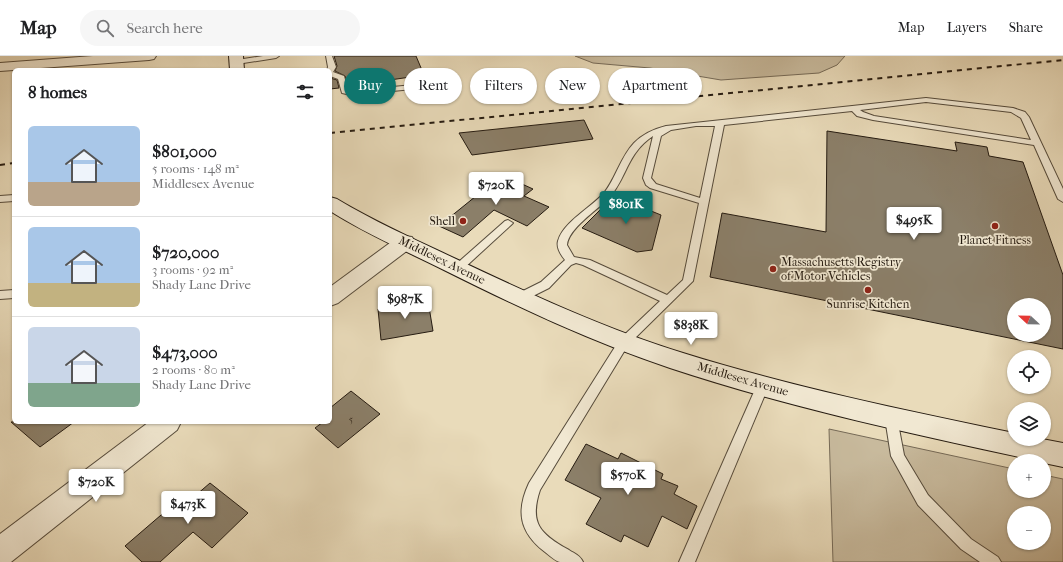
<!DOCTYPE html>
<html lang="en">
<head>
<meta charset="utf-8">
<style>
	:root { --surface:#fff; --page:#f6f6f6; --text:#202124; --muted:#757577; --line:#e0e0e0; --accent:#0f766e }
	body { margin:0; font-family:"IM FELL French Canon",serif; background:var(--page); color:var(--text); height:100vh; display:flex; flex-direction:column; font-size:15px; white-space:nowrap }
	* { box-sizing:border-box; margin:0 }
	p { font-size:13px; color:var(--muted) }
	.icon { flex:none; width:22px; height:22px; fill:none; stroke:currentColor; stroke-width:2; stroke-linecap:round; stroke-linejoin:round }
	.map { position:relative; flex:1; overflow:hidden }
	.details { position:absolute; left:12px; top:12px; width:320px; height:356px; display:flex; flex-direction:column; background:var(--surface); border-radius:6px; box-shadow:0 1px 3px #0004 }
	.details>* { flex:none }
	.guide { position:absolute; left:344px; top:12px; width:380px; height:36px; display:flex; gap:8px }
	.needle { width:26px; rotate:292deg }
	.buttons { position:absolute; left:1007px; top:242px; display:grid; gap:8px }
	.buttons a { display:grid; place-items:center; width:44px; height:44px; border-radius:50%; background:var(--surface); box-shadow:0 1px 3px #0004; font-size:20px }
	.price { position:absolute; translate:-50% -34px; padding:0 9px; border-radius:4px; background:#fff; color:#222; font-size:13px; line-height:26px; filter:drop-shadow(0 1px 2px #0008) }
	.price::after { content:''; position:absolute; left:50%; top:24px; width:12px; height:9px; margin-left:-6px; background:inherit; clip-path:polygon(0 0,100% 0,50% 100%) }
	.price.on { background:var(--accent); color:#fff }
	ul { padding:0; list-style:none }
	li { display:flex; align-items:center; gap:12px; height:100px; padding:0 16px }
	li+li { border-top:1px solid var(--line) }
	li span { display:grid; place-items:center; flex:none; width:112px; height:80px; border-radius:6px; color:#555 }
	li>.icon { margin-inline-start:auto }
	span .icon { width:48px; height:48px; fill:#fffc; stroke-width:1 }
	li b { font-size:17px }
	h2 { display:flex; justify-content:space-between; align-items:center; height:48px; padding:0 16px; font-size:17px }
	.tag { padding:0 14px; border-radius:18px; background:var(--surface); box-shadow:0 1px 3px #0004; font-size:14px; line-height:36px }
	.tag.on { background:var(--accent); color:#fff }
	header { display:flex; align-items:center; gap:24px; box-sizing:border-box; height:56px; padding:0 20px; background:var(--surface); border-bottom:1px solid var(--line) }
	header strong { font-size:19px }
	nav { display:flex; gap:22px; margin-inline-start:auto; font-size:14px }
	.search { width:280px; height:36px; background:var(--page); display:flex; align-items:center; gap:10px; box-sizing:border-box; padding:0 14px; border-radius:22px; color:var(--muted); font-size:15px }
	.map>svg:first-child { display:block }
	.green { fill:#c8ba9d; stroke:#766a57; fill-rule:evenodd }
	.building { fill:#8b7f69; stroke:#251b11; fill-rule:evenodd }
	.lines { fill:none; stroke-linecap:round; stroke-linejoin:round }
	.service-casing { stroke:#564b3b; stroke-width:2 }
	.minor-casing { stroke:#564b3b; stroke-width:2 }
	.secondary-casing { stroke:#251b11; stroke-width:2 }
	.service { fill:#f1e8d2; fill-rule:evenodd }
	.minor { fill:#f1e8d2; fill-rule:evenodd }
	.secondary { fill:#f1e8d2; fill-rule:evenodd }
	.rail { stroke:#251b11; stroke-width:2; stroke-dasharray:5 5; stroke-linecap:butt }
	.poi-dot { fill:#8f2418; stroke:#f1e8d2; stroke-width:1.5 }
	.labels { text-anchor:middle; stroke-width:3.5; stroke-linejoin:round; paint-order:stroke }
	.number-label { font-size:10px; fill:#3e3427 }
	.poi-label { font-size:12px; fill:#251b11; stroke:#f1e8d2 }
	.street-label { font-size:12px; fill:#251b11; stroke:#f1e8d2 }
</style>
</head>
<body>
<header>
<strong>Map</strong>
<div class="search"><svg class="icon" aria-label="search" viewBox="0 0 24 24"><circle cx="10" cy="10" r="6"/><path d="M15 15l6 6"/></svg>Search here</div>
<nav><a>Map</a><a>Layers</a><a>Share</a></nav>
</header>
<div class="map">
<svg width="1063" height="506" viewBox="0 0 1063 506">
	<rect width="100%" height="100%" fill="#e9dbba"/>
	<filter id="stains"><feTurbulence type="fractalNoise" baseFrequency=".005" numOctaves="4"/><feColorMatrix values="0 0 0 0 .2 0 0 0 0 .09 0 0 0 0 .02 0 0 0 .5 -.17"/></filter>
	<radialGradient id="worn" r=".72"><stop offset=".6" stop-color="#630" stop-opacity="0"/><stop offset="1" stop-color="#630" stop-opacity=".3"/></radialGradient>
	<g class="green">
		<polygon points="575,0 845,0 837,9 819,17 721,24 650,12 593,7"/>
		<path d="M829 373 1014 413V435H1044V419L1063 423V506H833ZM1014 457H1044V487H1014Z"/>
	</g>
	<g class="building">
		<polygon points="334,0 416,0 424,19 349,30 345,20 335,15 337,10"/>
		<polygon points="330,22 337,24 339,32 330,33"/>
		<polygon points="584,64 593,83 472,99 459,77"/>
		<path d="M827 75 957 95 955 86 987 91 989 100 1023 106 1063 219V293L710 221 722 157 826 176ZM1014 249H1044V279H1014Z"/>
		<polygon points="502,119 533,133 524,140 549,151 527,170 494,154 463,181 439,170"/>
		<polygon points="614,140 661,159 652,194 637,196 582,172"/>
		<polygon points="428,245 433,275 381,284 378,253"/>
		<polygon points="351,335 380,358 338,392 315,372 323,366 330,366 330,352"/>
		<polygon points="11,366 74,366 40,391"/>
		<polygon points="586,388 618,403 621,397 663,418 661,423 678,430 674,438 697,450 687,473 662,460 648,491 624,479 621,486 586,468 601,442 565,424"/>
		<polygon points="210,427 248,457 212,492 193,476 160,506 142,506 125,490 182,441 188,446"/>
	</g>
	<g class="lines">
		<defs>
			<g id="service">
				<polygon points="263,0 279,0 276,2 237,8 234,6 237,4"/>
				<polygon points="326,0 332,0 336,11 333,16 344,20 348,34 352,35 413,29 417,31 413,33 351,39 342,37 338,23 330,20 330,14 327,14 328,11"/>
				<path d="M926 42 1013 52 1025 56 1029 61 1063 133V146L1058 143 1034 89 873 64 857 60 852 55 724 69 693 225 628 289 540 434C529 467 540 478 569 494 575 498 580 499 583 506 576 506 567 506 560 506 555 505 549 499 545 496 519 476 516 455 529 427L620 283 660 245 583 209 576 207 571 209 549 232 523 245H515L514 242 515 239 541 226 565 204C561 199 556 192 558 185 563 166 592 151 604 137 616 122 620 102 634 87 643 78 654 73 666 70ZM926 46 1011 56 1021 62 1031 84 874 60 863 56 860 54ZM696 70H715L700 142 656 128 651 122 661 80 671 74ZM653 80 643 122 646 129 650 132 699 147 683 224 667 239 590 204 574 201 567 189C568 173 597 154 608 143 627 123 626 98 653 80Z"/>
				<polygon points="14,139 14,145 0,146 0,140"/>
				<polygon points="508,164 513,167 511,169 462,214 454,214 453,212 454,210 505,165"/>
				<polygon points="14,234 14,242 0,243 0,235"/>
				<polygon points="763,324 767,326 769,329 695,506 679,506 757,329 759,326"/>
				<polygon points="891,357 896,358 897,362 904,399 928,439 971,483 998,501 1001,506 980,506 961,493 918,449 891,400 885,362 886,358"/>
			</g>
			<g id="minor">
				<polygon points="93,0 156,0 154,3 149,4 0,15 0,7"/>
				<polygon points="405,180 412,181 415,186 412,191 338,247 330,250 330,231 398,181"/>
				<polygon points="149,366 181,366 177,374 11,506 0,506 0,478"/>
			</g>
			<g id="secondary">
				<polygon points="229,0 243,0 244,14 230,14"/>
				<path d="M330 141 337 143C375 166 416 184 456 203 530 238 605 273 683 297 792 331 903 354 1014 377V383H1042L1063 387V411L1044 407V405H1037C914 378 790 352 670 312 592 286 518 251 444 214 406 195 366 178 330 155Z"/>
			</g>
		</defs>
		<use href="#service" class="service-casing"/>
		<use href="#minor" class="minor-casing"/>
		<use href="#secondary" class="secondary-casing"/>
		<use href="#service" class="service"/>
		<use href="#minor" class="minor"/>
		<use href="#secondary" class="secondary"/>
		<g class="rail">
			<polyline points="330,77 1063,4"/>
			<polyline points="0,109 14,107"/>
		</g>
	</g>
	<g class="poi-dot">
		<circle cx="463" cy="165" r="4"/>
		<circle cx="995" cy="170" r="4"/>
		<circle cx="773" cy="213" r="4"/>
		<circle cx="868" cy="234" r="4"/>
	</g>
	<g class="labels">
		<g class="number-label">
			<text x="351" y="367">5</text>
		</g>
		<g class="poi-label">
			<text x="455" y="169" text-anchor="end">Shell</text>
			<text x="995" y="188">Planet Fitness</text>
			<text x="781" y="210" text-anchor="start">Massachusetts Registry<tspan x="781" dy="14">of Motor Vehicles</tspan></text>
			<text x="868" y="252">Sunrise Kitchen</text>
		</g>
		<g class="street-label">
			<text transform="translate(442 204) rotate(26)" y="4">Middlesex Avenue</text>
			<text transform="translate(743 323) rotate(16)" y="4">Middlesex Avenue</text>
		</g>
	</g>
	<rect width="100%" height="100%" filter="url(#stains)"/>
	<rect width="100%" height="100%" fill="url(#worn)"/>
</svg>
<div class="buttons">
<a><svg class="needle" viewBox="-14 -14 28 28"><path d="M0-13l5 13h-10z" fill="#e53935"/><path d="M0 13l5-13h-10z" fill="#757577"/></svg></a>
<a><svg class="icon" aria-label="locate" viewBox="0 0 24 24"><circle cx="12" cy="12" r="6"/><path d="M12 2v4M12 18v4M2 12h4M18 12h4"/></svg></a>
<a><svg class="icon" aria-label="layers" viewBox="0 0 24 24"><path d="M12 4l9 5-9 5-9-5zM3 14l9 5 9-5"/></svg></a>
<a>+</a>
<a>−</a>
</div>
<b class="price" style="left:496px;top:150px">$720K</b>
<b class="price on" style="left:626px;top:169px">$801K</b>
<b class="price" style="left:914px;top:185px">$495K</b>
<b class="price" style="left:405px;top:264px">$987K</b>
<b class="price" style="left:691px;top:290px">$838K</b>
<b class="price" style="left:628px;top:440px">$570K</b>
<b class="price" style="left:96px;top:447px">$720K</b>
<b class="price" style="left:188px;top:469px">$473K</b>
<div class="guide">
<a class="tag on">Buy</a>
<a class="tag">Rent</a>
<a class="tag">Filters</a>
<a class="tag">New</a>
<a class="tag">Apartment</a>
</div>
<section class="details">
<h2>8 homes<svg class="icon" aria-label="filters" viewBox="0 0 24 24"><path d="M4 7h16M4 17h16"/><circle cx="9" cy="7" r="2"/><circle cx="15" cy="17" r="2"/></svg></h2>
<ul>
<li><span style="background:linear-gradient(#a9c7e8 70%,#b9a48a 0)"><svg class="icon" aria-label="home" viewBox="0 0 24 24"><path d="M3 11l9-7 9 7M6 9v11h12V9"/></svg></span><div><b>$801,000</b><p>5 rooms · 148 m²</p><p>Middlesex Avenue</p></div></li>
<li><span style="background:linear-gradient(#a9c7e8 70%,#c2b280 0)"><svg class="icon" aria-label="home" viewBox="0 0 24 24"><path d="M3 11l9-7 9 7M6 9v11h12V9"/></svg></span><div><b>$720,000</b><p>3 rooms · 92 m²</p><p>Shady Lane Drive</p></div></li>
<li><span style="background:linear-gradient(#c9d6e8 70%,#7fa58c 0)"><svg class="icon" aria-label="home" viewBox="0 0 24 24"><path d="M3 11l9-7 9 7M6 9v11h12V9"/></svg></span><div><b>$473,000</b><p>2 rooms · 80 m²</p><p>Shady Lane Drive</p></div></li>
</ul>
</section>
</div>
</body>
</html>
